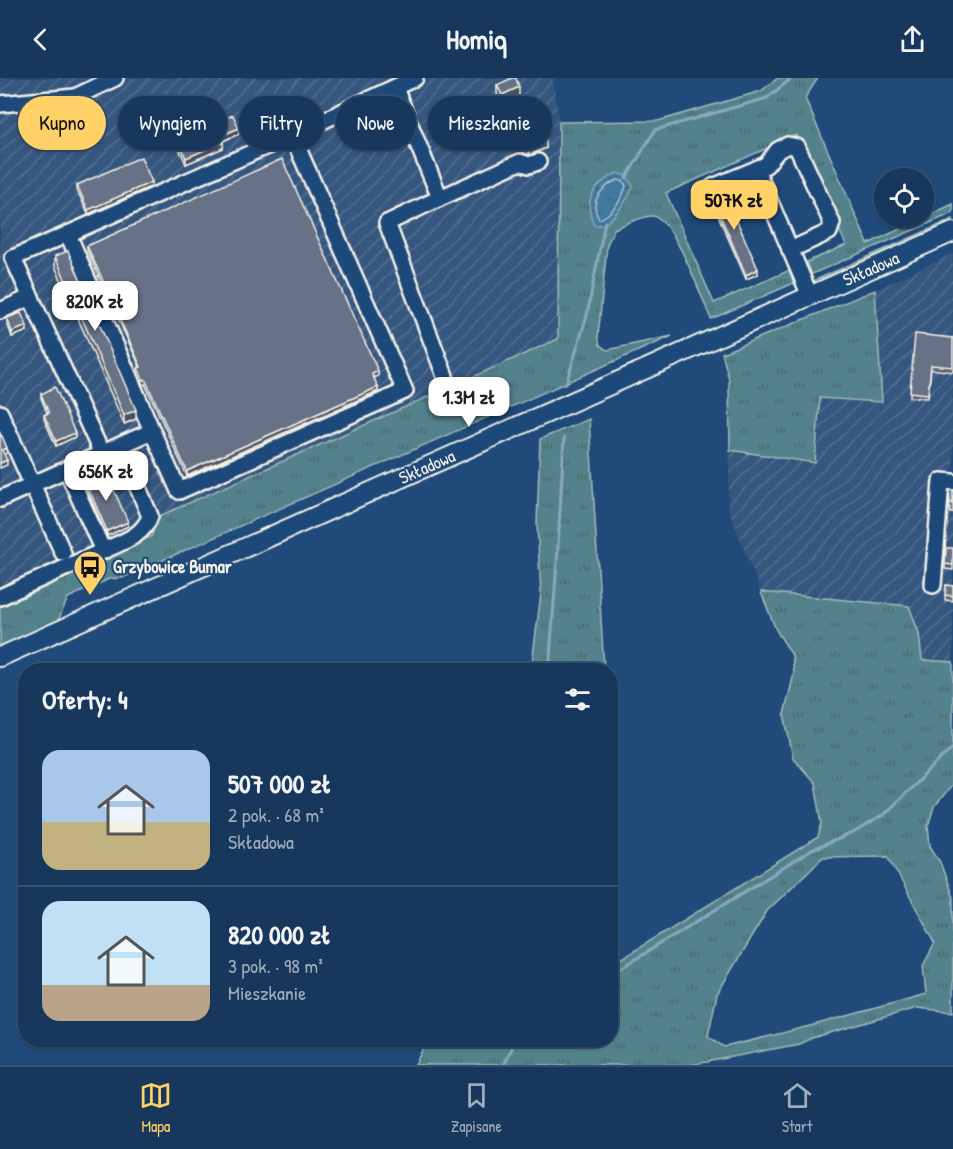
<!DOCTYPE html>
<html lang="pl">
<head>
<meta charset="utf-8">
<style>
	:root { --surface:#17385c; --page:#244365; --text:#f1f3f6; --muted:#9eacbb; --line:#365272; --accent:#ffd166 }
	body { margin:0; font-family:"Patrick Hand",sans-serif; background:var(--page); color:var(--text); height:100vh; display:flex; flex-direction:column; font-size:22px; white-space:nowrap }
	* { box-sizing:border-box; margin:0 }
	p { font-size:20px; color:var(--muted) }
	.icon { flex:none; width:33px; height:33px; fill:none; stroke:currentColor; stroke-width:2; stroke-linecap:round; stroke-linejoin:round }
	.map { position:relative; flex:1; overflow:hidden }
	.side { position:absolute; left:18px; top:585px; width:600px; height:384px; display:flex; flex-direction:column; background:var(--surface); border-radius:24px; box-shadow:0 2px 4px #0004,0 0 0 2px var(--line) }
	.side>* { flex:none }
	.top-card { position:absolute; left:18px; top:18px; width:600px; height:54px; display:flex; gap:12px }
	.fabs { position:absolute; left:874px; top:90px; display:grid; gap:12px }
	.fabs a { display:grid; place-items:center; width:60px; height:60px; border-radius:50%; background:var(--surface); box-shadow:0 2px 4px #0004,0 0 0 2px var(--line); font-size:30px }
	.price { position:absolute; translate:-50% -51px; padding:0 14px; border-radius:12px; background:#fff; color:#222; font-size:20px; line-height:39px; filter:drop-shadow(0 2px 3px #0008) }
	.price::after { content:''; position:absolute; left:50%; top:36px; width:18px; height:14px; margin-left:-9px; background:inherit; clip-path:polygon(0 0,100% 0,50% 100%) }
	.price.active { background:var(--accent); color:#111 }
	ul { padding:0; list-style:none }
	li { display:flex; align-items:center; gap:18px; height:150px; padding:0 24px }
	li+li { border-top:2px solid var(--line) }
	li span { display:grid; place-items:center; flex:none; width:168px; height:120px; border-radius:18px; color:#555 }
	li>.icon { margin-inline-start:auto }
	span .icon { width:72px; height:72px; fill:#fffc; stroke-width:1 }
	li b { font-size:26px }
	h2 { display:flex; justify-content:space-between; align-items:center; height:72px; padding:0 24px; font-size:26px }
	.chip { padding:0 21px; border-radius:27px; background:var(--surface); box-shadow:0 2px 4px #0004,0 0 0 2px var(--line); font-size:21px; line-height:54px }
	.chip.active { background:var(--accent); color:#111 }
	header { display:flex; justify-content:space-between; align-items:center; height:78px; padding:0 24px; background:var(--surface); font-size:27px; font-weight:700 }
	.dock { display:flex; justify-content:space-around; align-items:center; height:84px; border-top:2px solid var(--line); background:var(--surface); font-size:16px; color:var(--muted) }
	.dock a { display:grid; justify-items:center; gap:3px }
	.dock .active { color:var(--accent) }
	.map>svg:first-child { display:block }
	.industrial { fill:url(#industrial-furrows) }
	.grass { fill:url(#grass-tufts); stroke:#a4baba; stroke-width:1.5; fill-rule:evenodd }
	.water { fill:url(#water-ripples); stroke:#89a9bc; stroke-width:1.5 }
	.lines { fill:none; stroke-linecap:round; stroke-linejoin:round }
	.shore { stroke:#adc1ca; stroke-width:1.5 }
	.stream { stroke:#89a9bc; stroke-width:3 }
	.minor-casing { stroke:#f4f1e8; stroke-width:20 }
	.major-casing { stroke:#f4f1e8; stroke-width:22 }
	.minor { stroke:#1f4a7a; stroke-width:15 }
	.major { stroke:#1f4a7a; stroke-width:18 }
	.wall { fill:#596273; stroke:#f4f1e8; stroke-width:1.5 }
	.shaded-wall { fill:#48505e; stroke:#f4f1e8; stroke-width:1.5 }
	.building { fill:#677286; stroke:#f4f1e8; stroke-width:1.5 }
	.labels { text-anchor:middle; stroke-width:4.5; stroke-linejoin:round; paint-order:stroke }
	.street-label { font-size:18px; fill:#f4f1e8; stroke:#1f4a7a }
	.poi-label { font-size:18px; font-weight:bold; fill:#f4f1e8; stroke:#1f4a7a; text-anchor:start }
</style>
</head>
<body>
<header><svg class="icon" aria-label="back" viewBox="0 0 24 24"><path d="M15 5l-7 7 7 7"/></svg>Homiq<svg class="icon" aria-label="share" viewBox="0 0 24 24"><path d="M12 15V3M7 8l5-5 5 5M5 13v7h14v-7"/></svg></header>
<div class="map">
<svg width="953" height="987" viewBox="0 0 953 987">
	<defs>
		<pattern id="industrial-furrows" width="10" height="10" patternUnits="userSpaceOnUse" patternTransform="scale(1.5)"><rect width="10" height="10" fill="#35567e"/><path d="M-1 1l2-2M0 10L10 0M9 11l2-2" fill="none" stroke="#536f90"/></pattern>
		<pattern id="grass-tufts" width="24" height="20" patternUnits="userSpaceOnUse" patternTransform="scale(1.5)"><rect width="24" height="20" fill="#53828c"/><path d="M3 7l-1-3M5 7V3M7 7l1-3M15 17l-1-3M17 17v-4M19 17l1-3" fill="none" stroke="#4e686c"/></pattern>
		<pattern id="water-ripples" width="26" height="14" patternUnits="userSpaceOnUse" patternTransform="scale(1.5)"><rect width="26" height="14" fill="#42799e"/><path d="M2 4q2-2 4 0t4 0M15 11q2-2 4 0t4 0" fill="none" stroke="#456376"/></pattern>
	</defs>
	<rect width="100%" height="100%" fill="#1f4a7a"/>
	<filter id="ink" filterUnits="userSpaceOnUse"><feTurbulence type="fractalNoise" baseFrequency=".0167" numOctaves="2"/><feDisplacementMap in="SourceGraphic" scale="12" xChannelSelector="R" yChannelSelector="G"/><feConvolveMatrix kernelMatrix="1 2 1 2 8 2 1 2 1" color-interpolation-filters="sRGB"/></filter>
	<g filter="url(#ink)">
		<g class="industrial">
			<polygon points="0,0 553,0 559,44 558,261 0,511"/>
			<polygon points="953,175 953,584 922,582 919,555 908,528 761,514 728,430 730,372 815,384 820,319 882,323 875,212"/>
		</g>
		<g class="grass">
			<path d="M778 0H818L805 20 868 166 953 126V135L812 196 807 184 846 167 797 57 666 115 714 225 790 192 794 205 711 241C703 223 673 139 653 138 644 137 623 147 614 151L607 167 598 259 600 267 607 272 672 258 122 500 109 501 68 520 57 545 0 569V529L152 458 155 440 558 261 559 44 658 43 761 13Z"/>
			<polygon points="953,141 953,148 818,205 813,203"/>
			<polygon points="875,212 882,324 820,320 815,385 730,372 729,302 722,275"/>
			<polygon points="589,341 604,592 531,592 541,516 537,447 540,361"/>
			<path d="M761 514 909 528 919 555 922 582 953 584V705L934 729 928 748 930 768 940 784 953 820V934L917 930 812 960 799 966 691 987H416L428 962H610L611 882 618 883 818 759 822 745 815 705 793 680 784 636 794 596 792 577 776 552ZM888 778 935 865 923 888 926 916C859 935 792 954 724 969L708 958 717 916 767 833 823 779Z"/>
		</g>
		<path class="water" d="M617 95 627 98 633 109C626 125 617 135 604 147H594C583 121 593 107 617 95Z"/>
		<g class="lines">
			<path class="shore" d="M617 102 623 103 626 108C622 121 612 137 599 141 588 123 602 109 617 102Z"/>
			<g class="stream">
				<polyline points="626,100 655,52 767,20 792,0"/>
				<polyline points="566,306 587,237 605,144"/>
				<polyline points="549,592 557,485 564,360"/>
				<polyline points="610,897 812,772 853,755 883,737 953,669"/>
				<polyline points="503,987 515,962"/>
			</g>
			<defs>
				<g id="minor">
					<polyline points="395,10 440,120 520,84 529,87 538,84"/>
					<polyline points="0,26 75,19 115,0"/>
					<polyline points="292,57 415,0"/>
					<polyline points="756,91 810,218"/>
					<polyline points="713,109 766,87 778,72 788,67 797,69 832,145 829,154 790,172"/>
					<polyline points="440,120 387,145 445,298"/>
					<polyline points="68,156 292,57 405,313 179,413 152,353"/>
					<polyline points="0,233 31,219"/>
					<polyline points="0,335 63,475"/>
					<polyline points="0,421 152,353 68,156 13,180 102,376"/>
					<path d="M103 473C121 464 143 459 150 438L133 398"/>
					<polyline points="933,507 941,403 953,404"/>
					<polyline points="0,519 103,473 67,392"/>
				</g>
				<polyline id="major" points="0,579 953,154"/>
			</defs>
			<use href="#minor" class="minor-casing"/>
			<use href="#major" class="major-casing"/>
			<use href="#minor" class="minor"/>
			<use href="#major" class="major"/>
		</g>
		<g class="wall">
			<polygon points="497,7 519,18 502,26 497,16"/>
			<polygon points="518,53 546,70 529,77 524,75 518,62"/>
			<polygon points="239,56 223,63 223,70 186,86 178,68 178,62"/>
			<polygon points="77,107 152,108 88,136 77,112"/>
			<polygon points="710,114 758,196 746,201 710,119"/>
			<polygon points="87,168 378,298 374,300 378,313 187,398 145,306 143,307 138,295 138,290 140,289 110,223 108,224 103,213 103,208 87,172"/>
			<polygon points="55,178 136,341 124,346 55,188"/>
			<polygon points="7,240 27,253 12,259 7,245"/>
			<polygon points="953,260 953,294 931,291 928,320 910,319 910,314"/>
			<polygon points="41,316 75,359 56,368 44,341 44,337 47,335 41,320"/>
			<polygon points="80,391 93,406 128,448 107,458 80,396"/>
			<polygon points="949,412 953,412 953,435 950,435"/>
			<polygon points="953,470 953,492 945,491 945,486"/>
			<polygon points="946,507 953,508 953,523 945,522"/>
		</g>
		<g class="shaded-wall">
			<polygon points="519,9 519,18 502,26 502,17"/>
			<polygon points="239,50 239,56 220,64 220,58"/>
			<polygon points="546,60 546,70 529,77 529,67"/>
			<polygon points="223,64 223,70 186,86 186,80"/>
			<polygon points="152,104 152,108 88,136 88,132"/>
			<polygon points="758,191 758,196 746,201 746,197"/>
			<polygon points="27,248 27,253 12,259 12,254"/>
			<polygon points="378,293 378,298 372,300 372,296"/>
			<polygon points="378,309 378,313 187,398 187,393"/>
			<polygon points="136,332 136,341 124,346 124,337"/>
			<polygon points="75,355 75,359 56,368 56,363"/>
			<polygon points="7,370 7,375 2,377 2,372"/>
			<polygon points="7,382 7,387 0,390 0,385"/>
			<polygon points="128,444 128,448 107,458 107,453"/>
		</g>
		<g class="building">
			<polygon points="512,0 516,0 519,9 502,17 497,7"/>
			<polygon points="233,37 239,50 220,58 223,64 186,80 178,62"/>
			<polygon points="538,43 546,60 529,67 524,66 518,53"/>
			<polygon points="141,79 152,104 88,132 77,107"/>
			<polygon points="282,81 378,293 372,296 378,309 187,393 145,301 143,302 138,290 141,289 110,219 108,220 103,208 105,207 87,168"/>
			<polygon points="723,111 758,191 746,197 710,114"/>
			<polygon points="68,173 136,332 124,337 55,178"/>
			<polygon points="21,235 27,248 12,254 7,240"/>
			<polygon points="915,256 953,260 953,289 931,287 928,316 910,314"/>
			<polygon points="55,309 75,355 56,363 44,337 49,335 41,316"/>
			<polygon points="0,358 2,358 7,370 2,372 7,382 0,385"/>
			<polygon points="85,389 93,406 108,399 128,444 107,453 80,391"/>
			<polygon points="949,412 953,412 953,425 950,425"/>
			<polygon points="946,470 953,470 953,487 945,486"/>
			<polygon points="946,507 953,508 953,518 945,517"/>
		</g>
	</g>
	<defs>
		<symbol id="bus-pin" viewBox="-11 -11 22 30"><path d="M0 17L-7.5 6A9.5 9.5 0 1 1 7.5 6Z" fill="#ffd166" stroke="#1f4a7a"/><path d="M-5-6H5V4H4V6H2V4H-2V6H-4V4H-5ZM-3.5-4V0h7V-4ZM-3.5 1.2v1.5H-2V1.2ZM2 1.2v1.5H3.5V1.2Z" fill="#111"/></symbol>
	</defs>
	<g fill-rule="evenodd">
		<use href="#bus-pin" x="71" y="470" width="38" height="52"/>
	</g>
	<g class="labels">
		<g class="street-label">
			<text transform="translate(871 191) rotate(-24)" y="6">Składowa</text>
			<text transform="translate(427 389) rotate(-24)" y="6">Składowa</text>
		</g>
		<g class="poi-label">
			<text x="113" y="495">Grzybowice Bumar</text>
		</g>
	</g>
</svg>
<div class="fabs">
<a><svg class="icon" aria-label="locate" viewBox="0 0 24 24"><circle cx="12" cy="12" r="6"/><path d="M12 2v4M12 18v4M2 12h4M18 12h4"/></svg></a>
</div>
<b class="price active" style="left:734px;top:153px">507K zł</b>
<b class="price" style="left:95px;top:254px">820K zł</b>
<b class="price" style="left:469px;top:350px">1.3M zł</b>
<b class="price" style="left:106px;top:424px">656K zł</b>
<div class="top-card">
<a class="chip active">Kupno</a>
<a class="chip">Wynajem</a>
<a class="chip">Filtry</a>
<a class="chip">Nowe</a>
<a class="chip">Mieszkanie</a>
</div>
<section class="side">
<h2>Oferty: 4<svg class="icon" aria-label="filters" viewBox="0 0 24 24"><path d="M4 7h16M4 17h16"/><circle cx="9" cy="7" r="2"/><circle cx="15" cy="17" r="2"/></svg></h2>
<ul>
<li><span style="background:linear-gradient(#a9c7e8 60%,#c2b280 0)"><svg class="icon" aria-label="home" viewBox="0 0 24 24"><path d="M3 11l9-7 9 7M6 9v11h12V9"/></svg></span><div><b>507 000 zł</b><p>2 pok. · 68 m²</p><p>Składowa</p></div></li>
<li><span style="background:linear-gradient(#bfe0f5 70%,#b9a48a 0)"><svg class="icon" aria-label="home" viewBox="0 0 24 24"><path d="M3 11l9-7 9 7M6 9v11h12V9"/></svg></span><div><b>820 000 zł</b><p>3 pok. · 98 m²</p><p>Mieszkanie</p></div></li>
</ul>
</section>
</div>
<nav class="dock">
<a class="active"><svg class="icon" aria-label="map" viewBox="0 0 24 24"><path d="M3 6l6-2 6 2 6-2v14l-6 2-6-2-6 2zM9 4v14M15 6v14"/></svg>Mapa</a>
<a><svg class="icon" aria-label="saved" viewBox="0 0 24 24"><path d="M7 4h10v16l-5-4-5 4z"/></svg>Zapisane</a>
<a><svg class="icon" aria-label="home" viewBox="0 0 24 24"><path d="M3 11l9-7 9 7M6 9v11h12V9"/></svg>Start</a>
</nav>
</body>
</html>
